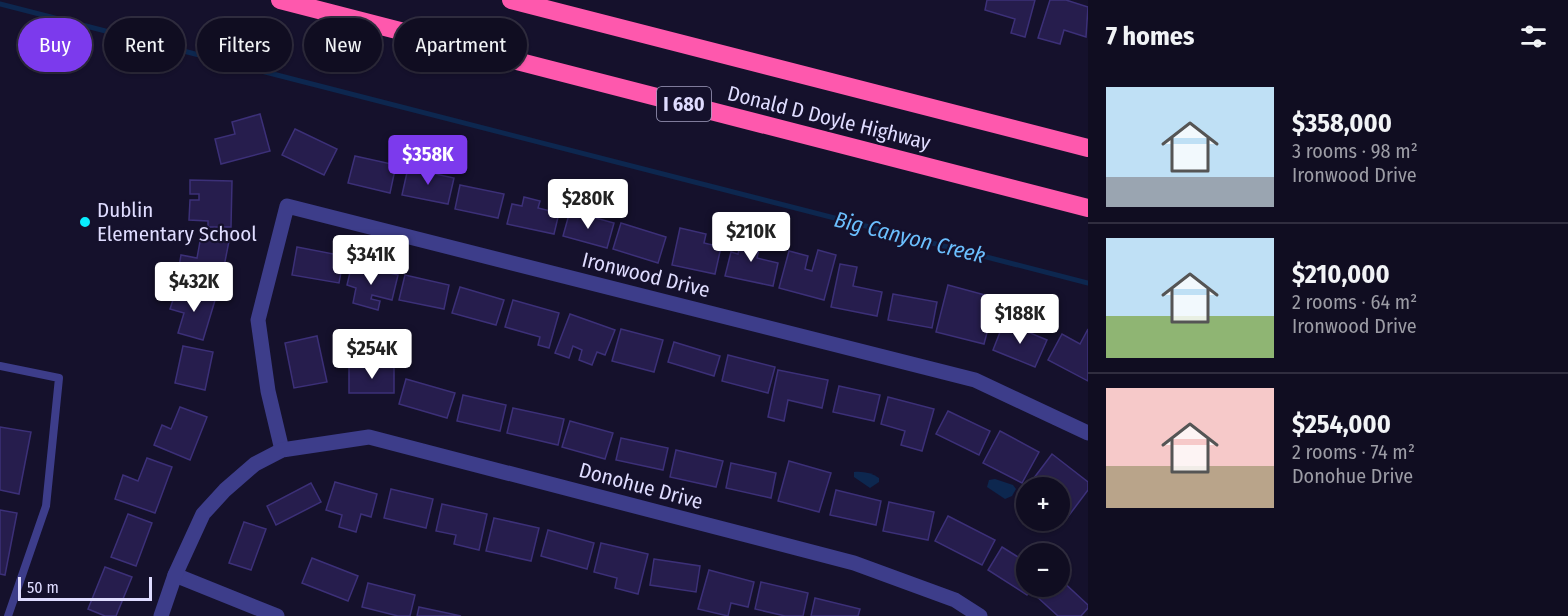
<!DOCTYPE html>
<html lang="en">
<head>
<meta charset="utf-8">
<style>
	:root { --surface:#100d21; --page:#19162a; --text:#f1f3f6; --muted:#9c9ca5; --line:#302d3f; --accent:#7c3aed }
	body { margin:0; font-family:"Fira Sans Condensed",sans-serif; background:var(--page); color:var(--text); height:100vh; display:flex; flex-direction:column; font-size:22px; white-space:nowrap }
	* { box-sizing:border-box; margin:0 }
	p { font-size:20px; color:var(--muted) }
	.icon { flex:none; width:33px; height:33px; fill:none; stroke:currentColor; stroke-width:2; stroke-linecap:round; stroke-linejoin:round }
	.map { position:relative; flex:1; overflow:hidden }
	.panel { display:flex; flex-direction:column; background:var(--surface); width:480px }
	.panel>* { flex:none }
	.banner { position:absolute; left:18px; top:18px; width:570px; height:54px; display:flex; gap:12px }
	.buttons { position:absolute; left:1016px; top:477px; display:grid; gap:12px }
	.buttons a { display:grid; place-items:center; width:54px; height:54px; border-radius:50%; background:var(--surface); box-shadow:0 2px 4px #0004,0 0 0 2px var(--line); font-size:30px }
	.scale { position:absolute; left:18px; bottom:15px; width:134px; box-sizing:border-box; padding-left:6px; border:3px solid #dfdcff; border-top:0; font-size:16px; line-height:21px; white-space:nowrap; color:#dfdcff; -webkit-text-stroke:4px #15112c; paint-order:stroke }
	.price { position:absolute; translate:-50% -51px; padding:0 14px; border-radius:6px; background:#fff; color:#222; font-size:20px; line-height:39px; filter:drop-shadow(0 2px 3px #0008) }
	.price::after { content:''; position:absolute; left:50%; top:36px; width:18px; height:14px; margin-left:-9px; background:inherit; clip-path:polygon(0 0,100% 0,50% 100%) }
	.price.active { background:var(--accent); color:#fff }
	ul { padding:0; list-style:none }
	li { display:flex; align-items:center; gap:18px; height:150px; padding:0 18px }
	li+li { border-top:2px solid var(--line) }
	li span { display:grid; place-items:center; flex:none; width:168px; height:120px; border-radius:0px; color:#555 }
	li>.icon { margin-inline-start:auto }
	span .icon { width:72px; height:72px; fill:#fffc; stroke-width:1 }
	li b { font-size:26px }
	h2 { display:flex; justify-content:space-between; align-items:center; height:72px; padding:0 18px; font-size:26px }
	.tag { padding:0 21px; border-radius:27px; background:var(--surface); box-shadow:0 2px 4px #0004,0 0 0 2px var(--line); font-size:21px; line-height:54px }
	.tag.active { background:var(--accent); color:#fff }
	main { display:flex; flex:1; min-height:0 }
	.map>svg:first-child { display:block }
	.water { fill:#0d274f }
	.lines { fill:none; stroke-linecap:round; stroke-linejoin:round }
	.stream { stroke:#0d274f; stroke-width:5 }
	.building { fill:#261d4d; stroke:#3c3078; stroke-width:1.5 }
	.service { stroke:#3d3d8a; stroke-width:8 }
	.minor { stroke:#3d3d8a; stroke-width:15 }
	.motorway { stroke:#fe58ad; stroke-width:18 }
	.poi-dot { fill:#09edfe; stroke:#15112c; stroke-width:2 }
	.labels { text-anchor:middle; stroke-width:4.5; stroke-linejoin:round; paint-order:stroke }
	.shield { fill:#15112c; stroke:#a29fc0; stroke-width:1.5 }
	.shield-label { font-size:20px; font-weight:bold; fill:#dfdcff }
	.street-label { font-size:21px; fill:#dfdcff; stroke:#15112c }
	.poi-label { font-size:21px; fill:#dfdcff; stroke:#15112c; text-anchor:start }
	.water-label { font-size:22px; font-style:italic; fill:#6bbffe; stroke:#15112c }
</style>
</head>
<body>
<main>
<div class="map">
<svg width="1088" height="616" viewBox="0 0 1088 616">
	<rect width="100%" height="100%" fill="#15112c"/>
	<g class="water">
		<polygon points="359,334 375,338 378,350 366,353 364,349 353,344 353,338"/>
		<path d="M854 472C863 471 872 473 879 478V482L870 488 854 477Z"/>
		<polygon points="995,479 1013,485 1016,489 1012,496 1005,499 987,487 989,480"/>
	</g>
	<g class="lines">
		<polyline class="stream" points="0,4 1088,283"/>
	</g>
	<g class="building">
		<polygon points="987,0 1035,0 1025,37 1011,33 1015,19 985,10"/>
		<polygon points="1050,0 1066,0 1088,7 1086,37 1064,30 1060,44 1038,38"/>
		<polygon points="260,114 270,151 221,164 215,139 235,134 232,122"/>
		<polygon points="295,129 337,149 324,175 282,155"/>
		<polygon points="355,156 396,165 390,193 348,183"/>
		<polygon points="408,168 454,178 448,204 402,195"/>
		<polygon points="190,180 232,181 231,227 208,227 208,221 189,220 190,200 199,200 199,194 190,194"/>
		<polygon points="460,185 504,194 498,218 455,209"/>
		<polygon points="524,197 540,201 538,208 559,213 554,234 507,224 512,204 522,206"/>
		<polygon points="570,211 614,223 607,248 563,236"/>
		<polygon points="621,223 666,237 658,263 613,249"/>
		<polygon points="680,228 706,234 704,243 721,247 715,274 672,265"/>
		<polygon points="743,232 762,236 757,258 778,263 773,286 725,276 731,252 738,254"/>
		<polygon points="201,236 229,241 220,287 191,282 192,275 178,273 181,255 197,258"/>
		<polygon points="297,247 344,256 339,283 292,275"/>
		<polygon points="818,250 836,255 824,300 779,288 789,251 808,256 805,269 812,271"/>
		<polygon points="352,264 398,275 392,300 372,295 371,299 380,301 378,310 353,303 356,288 347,285"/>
		<polygon points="840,264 857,267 853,286 882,292 877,316 831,307"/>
		<polygon points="405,275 449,285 444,309 399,300"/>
		<polygon points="948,285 996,298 984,344 936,332"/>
		<polygon points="460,287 504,300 496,325 452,313"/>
		<polygon points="176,291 197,298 199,292 216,297 203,340 178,333 184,313 170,309"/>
		<polygon points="893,294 937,302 932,328 888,320"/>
		<polygon points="513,300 559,313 549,348 538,345 540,337 505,327"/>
		<polygon points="570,314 615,330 605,355 597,352 592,365 579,360 582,350 573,346 569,358 555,353"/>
		<polygon points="1004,322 1047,340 1035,367 993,350"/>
		<polygon points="621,329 663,340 654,372 612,361"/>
		<polygon points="1088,329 1088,381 1048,360 1062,334 1080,344"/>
		<polygon points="317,336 327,382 294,388 285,343"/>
		<polygon points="674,342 720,356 714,376 668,362"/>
		<polygon points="183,346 213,352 205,390 175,383"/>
		<polygon points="728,355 775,367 768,393 722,381"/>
		<rect x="349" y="367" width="45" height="26"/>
		<polygon points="778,370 828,380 822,408 788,400 784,421 768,417"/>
		<polygon points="406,379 455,393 447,418 399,404"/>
		<polygon points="839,386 880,395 874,421 833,412"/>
		<polygon points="463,395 506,405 500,431 457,421"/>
		<polygon points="888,397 934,409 922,451 901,445 905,431 881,424"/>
		<polygon points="180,407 207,417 190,460 154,445 162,425 171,429"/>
		<polygon points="513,408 564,419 558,445 507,433"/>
		<polygon points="948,411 990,431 979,455 936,434"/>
		<polygon points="570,421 613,433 605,459 562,447"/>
		<polygon points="0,427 31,432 19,494 0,490"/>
		<polygon points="1000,431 1039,452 1022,483 983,463"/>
		<polygon points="621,438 668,448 663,470 616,460"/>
		<polygon points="676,450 723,461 716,487 670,477"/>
		<polygon points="1052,454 1088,482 1088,490 1067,518 1059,512 1059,488 1046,488 1034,478"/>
		<polygon points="147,458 172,467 155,513 115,499 123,475 138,481"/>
		<polygon points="789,461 831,473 819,512 778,501"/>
		<polygon points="731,463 776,473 771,498 726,488"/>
		<polygon points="335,482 377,494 371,517 361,514 356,532 339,527 342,515 326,510"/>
		<polygon points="311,483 321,502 276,525 267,506"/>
		<polygon points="391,489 433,499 426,528 384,518"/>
		<polygon points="836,490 881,501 876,525 830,515"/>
		<polygon points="889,502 934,512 928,540 883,531"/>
		<polygon points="442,504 487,514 479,550 454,544 456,535 436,531"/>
		<polygon points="0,510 17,513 5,575 0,574"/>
		<polygon points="128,514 152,523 136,566 111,557"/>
		<polygon points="948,516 995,540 982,565 935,541"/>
		<polygon points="494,518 539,528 531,561 486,551"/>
		<polygon points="244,522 266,529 251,570 229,563"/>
		<polygon points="548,530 594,543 587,569 541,556"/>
		<polygon points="601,543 648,554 638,594 615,588 617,578 594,572"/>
		<polygon points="1002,547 1026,562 1026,586 1032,586 1027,595 988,570"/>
		<polygon points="312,558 358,576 348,601 302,583"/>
		<polygon points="654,559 700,566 696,592 650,585"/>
		<polygon points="105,567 132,577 116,616 105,616 88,609"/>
		<polygon points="709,570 754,582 748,607 731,603 728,616 698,609"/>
		<polygon points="1059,578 1088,605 1088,608 1081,616 1058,616 1035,595 1043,586 1059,586"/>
		<polygon points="761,582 808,593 803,616 785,616 755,609"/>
		<polygon points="368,583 415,595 410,616 398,616 362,607"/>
		<polygon points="815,598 860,609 858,616 811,616"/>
		<polygon points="419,607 461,616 417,616"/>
	</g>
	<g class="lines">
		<polyline class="service" points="0,366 59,378 46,506 8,616"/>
		<g class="minor">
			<polyline points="282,450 268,391 258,320 287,206 975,380 1088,433"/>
			<polyline points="175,575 277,616"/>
			<polyline points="161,616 175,575 203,514 225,490 255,464 282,450 369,437 854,563 955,600 980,616"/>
		</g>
		<g class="motorway">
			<polyline points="280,0 1088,208"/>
			<polyline points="511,0 1088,148"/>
		</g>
	</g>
	<circle class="poi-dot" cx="85" cy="222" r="6"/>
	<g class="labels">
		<rect class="shield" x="657" y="87" width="54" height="34" rx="4.5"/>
		<g class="shield-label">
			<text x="684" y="111">I 680</text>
		</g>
		<g class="street-label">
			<text transform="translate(829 118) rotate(14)" y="7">Donald D Doyle Highway</text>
			<text transform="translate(646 275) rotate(14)" y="7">Ironwood Drive</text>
			<text transform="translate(641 486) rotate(15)" y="7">Donohue Drive</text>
		</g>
		<g class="poi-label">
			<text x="97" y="217">Dublin<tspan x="97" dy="24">Elementary School</tspan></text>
		</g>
		<g class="water-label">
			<text transform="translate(910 237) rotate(14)" y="8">Big Canyon Creek</text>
		</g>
	</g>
</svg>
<div class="buttons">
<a>+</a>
<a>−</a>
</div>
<div class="scale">50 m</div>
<b class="price active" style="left:428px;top:186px">$358K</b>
<b class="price" style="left:588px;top:230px">$280K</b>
<b class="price" style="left:751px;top:263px">$210K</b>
<b class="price" style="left:371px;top:286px">$341K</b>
<b class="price" style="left:194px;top:313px">$432K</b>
<b class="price" style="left:1020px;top:345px">$188K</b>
<b class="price" style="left:372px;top:380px">$254K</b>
<div class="banner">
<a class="tag active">Buy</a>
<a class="tag">Rent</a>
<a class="tag">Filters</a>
<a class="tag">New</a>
<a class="tag">Apartment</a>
</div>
</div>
<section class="panel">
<h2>7 homes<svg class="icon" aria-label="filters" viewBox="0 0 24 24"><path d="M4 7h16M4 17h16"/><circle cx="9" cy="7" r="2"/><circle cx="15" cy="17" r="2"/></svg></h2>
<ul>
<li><span style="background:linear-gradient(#bfe0f5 75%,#9aa5b1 0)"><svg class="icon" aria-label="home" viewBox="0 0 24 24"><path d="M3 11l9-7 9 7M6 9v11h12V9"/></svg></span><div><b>$358,000</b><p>3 rooms · 98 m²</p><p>Ironwood Drive</p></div></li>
<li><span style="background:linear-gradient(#bfe0f5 65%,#8fb573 0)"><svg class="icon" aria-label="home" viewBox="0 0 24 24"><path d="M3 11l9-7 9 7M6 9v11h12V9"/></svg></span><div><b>$210,000</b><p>2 rooms · 64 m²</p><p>Ironwood Drive</p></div></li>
<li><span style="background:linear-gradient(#f6c9c9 65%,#b9a48a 0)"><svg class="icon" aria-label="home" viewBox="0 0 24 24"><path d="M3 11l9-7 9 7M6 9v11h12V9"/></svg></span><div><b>$254,000</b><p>2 rooms · 74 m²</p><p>Donohue Drive</p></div></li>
</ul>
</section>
</main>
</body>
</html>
